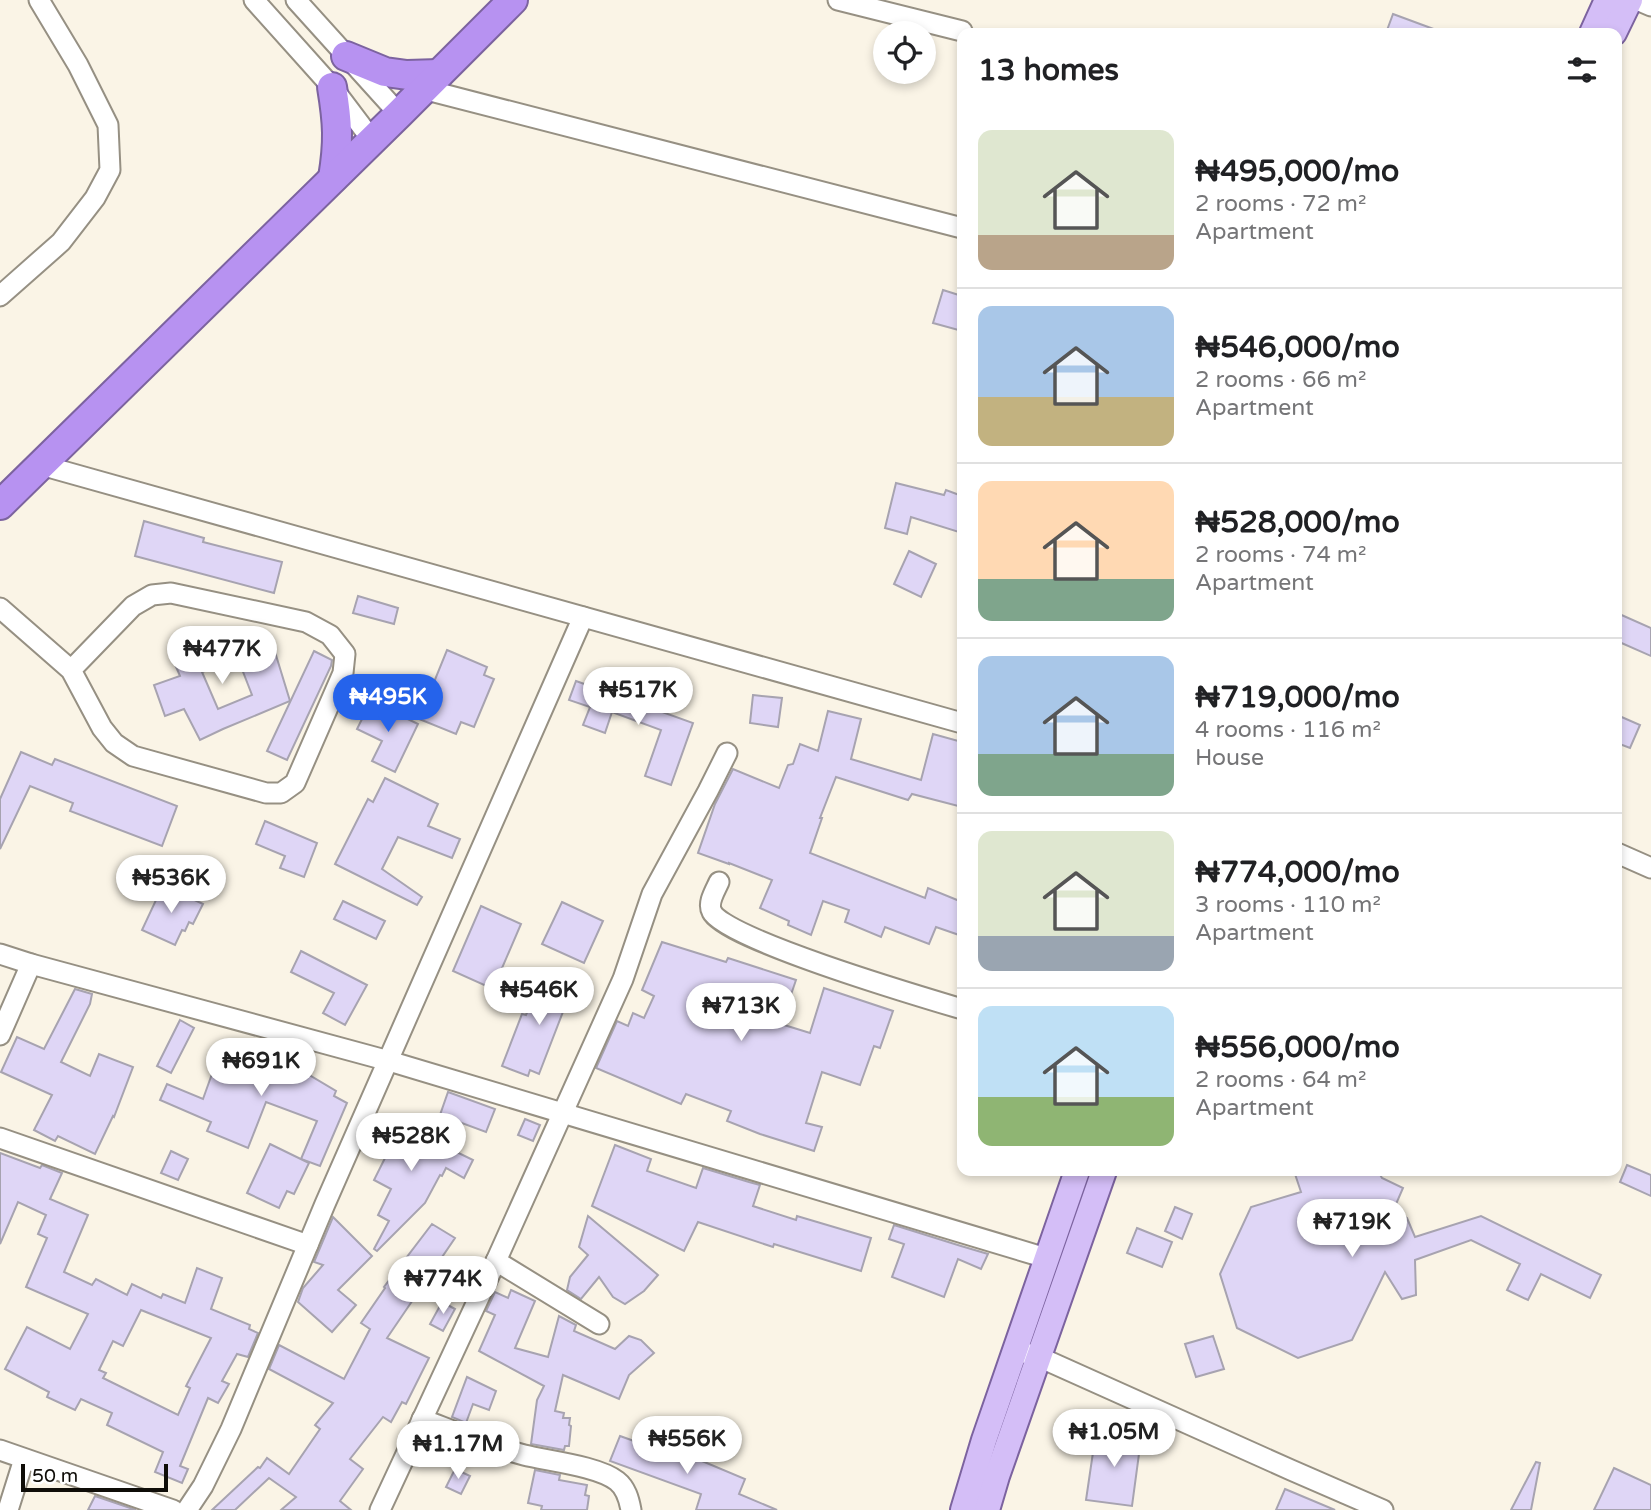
<!DOCTYPE html>
<html lang="en">
<head>
<meta charset="utf-8">
<style>
	:root { --surface:#fff; --page:#f2f2f2; --text:#202124; --muted:#757577; --line:#e0e0e0; --accent:#2563eb }
	body { margin:0; font-family:"Varela Round",sans-serif; background:var(--page); color:var(--text); height:100vh; display:flex; flex-direction:column; font-size:26px; white-space:nowrap }
	* { box-sizing:border-box; margin:0 }
	p { font-size:23px; color:var(--muted) }
	.icon { flex:none; width:38px; height:38px; fill:none; stroke:currentColor; stroke-width:2; stroke-linecap:round; stroke-linejoin:round }
	.map { position:relative; flex:1; overflow:hidden }
	.sheet { position:absolute; left:957px; top:28px; width:665px; height:1148px; display:flex; flex-direction:column; background:var(--surface); border-radius:14px; box-shadow:0 4px 10px #0003 }
	.sheet>* { flex:none }
	.controls { position:absolute; left:873px; top:21px; display:grid; gap:14px }
	.controls a { display:grid; place-items:center; width:63px; height:63px; border-radius:50%; background:var(--surface); box-shadow:0 4px 10px #0003; font-size:35px }
	.scale { position:absolute; left:21px; bottom:18px; width:147px; box-sizing:border-box; padding-left:7px; border:4px solid #0f0d08; border-top:0; font-size:19px; line-height:24px; white-space:nowrap; color:#0f0d08; -webkit-text-stroke:5px #fff; paint-order:stroke }
	.price { position:absolute; translate:-50% -60px; padding:0 16px; border-radius:24px; background:#fff; color:#222; font-size:23px; line-height:46px; filter:drop-shadow(0 2px 4px #0008) }
	.price::after { content:''; position:absolute; left:50%; top:42px; width:21px; height:16px; margin-left:-10px; background:inherit; clip-path:polygon(0 0,100% 0,50% 100%) }
	.price.active { background:var(--accent); color:#fff }
	ul { padding:0; list-style:none }
	li { display:flex; align-items:center; gap:21px; height:175px; padding:0 21px }
	li+li { border-top:2px solid var(--line) }
	li span { display:grid; place-items:center; flex:none; width:196px; height:140px; border-radius:14px; color:#555 }
	li>.icon { margin-inline-start:auto }
	span .icon { width:84px; height:84px; fill:#fffc; stroke-width:1 }
	li b { font-size:30px }
	h2 { display:flex; justify-content:space-between; align-items:center; height:84px; padding:0 21px; font-size:30px }
	.map>svg:first-child { display:block }
	.building { fill:#dfd6f6; stroke:#a7a3b0; stroke-width:2; fill-rule:evenodd }
	.lines { fill:none; stroke-linecap:round; stroke-linejoin:round }
	.minor-casing { stroke:#969083; stroke-width:23 }
	.major-casing { stroke:#7c639f; stroke-width:28 }
	.highway-casing { stroke:#7c639f; stroke-width:32 }
	.minor { stroke:#fff; stroke-width:19 }
	.major { stroke:#d4bef7; stroke-width:24 }
	.highway { stroke:#b792f1; stroke-width:28 }
</style>
</head>
<body>
<div class="map">
<svg width="1651" height="1510" viewBox="0 0 1651 1510">
	<rect width="100%" height="100%" fill="#faf4e6"/>
	<g class="building">
		<polygon points="1393,14 1439,31 1439,33 1386,33"/>
		<polygon points="943,290 962,296 962,331 933,323"/>
		<polygon points="896,483 944,495 946,490 962,496 962,533 911,517 907,534 885,528"/>
		<polygon points="144,521 204,538 203,542 282,562 274,593 135,556"/>
		<polygon points="909,551 936,564 921,597 894,584"/>
		<polygon points="358,596 398,608 394,624 353,613"/>
		<polygon points="1617,613 1651,628 1651,656 1617,641"/>
		<polygon points="220,630 225,645 229,643 235,660 202,672 218,709 252,695 233,646 250,638 259,657 275,652 290,701 223,729 200,740 184,709 165,716 154,685 180,676 174,662 200,651 195,638"/>
		<polygon points="447,650 487,667 484,675 494,679 474,727 461,722 456,734 419,719"/>
		<polygon points="314,651 332,660 331,666 287,760 267,751"/>
		<polygon points="576,681 693,723 671,785 645,776 661,730 612,712 605,733 583,725 590,707 569,700"/>
		<polygon points="753,695 782,698 778,727 750,723"/>
		<polygon points="371,701 418,724 395,772 372,761 382,741 357,729"/>
		<polygon points="828,711 861,719 851,759 921,780 933,734 962,742 962,807 912,794 908,800 836,777 820,818 822,818 810,853 925,898 928,888 962,902 962,936 936,927 929,944 885,927 881,937 845,922 849,910 823,901 811,935 788,925 789,921 760,908 772,880 729,863 729,864 698,853 715,804 733,769 779,788 788,765 793,764 800,744 818,751"/>
		<polygon points="1617,715 1640,725 1630,748 1617,743"/>
		<polygon points="21,752 52,765 55,759 177,806 162,846 70,811 73,803 30,786 0,849 0,799"/>
		<polygon points="385,778 438,804 428,826 460,839 452,858 398,837 382,869 422,897 417,905 335,864 368,799 373,802"/>
		<polygon points="265,821 317,843 304,877 280,868 285,856 256,844"/>
		<polygon points="163,885 203,904 193,924 189,922 185,931 182,930 175,945 142,930"/>
		<polygon points="343,901 385,921 376,939 334,919"/>
		<polygon points="562,902 603,921 584,963 542,944"/>
		<polygon points="481,906 521,924 493,989 453,971"/>
		<polygon points="662,942 726,962 728,958 796,980 781,1024 810,1033 824,988 893,1011 880,1048 874,1046 860,1085 822,1072 806,1123 822,1127 814,1151 760,1134 727,1121 731,1111 686,1094 681,1104 596,1068 617,1021 628,1026 633,1013 644,1018 654,996 642,990"/>
		<polygon points="301,951 367,985 345,1025 323,1013 334,993 291,972"/>
		<polygon points="542,977 580,992 574,1007 566,1004 539,1074 530,1070 528,1076 502,1066 522,1014 526,1015"/>
		<polygon points="75,989 92,994 90,1004 61,1062 90,1076 99,1054 133,1067 114,1117 113,1116 95,1154 58,1136 55,1141 34,1130 52,1095 1,1072 17,1037 44,1049"/>
		<polygon points="180,1020 194,1028 171,1073 157,1066"/>
		<polygon points="241,1042 286,1059 287,1057 304,1063 301,1070 336,1091 334,1096 347,1103 320,1166 301,1159 317,1121 266,1102 248,1148 207,1131 211,1122 160,1100 167,1084 203,1099 222,1046 237,1052"/>
		<polygon points="448,1092 495,1109 486,1132 440,1115"/>
		<polygon points="379,1116 425,1143 428,1138 473,1160 464,1178 446,1168 442,1176 440,1175 425,1203 377,1251 374,1249 389,1221 378,1215 391,1189 374,1180 391,1146 370,1133"/>
		<polygon points="525,1119 540,1125 533,1141 518,1135"/>
		<polygon points="270,1144 309,1163 294,1194 287,1191 279,1208 247,1193"/>
		<polygon points="615,1145 651,1159 647,1171 696,1188 703,1168 749,1182 760,1185 753,1206 796,1220 797,1216 871,1238 861,1271 774,1244 773,1247 698,1222 684,1251 592,1206"/>
		<polygon points="171,1151 188,1159 178,1180 161,1173"/>
		<path d="M0 1153 40 1168 42 1165 62 1173 50 1199 88 1215 64 1272 92 1285 96 1279 127 1295 132 1284 161 1298 163 1294 185 1303 197 1268 222 1278 211 1309 250 1325 249 1329 258 1333 248 1357 237 1354 222 1381 229 1384 218 1403 208 1398 180 1466 188 1469 182 1483 155 1472 163 1452 107 1425 112 1413 81 1399 75 1410 47 1397 49 1392 5 1369 27 1327 70 1349 88 1314 26 1287 47 1238 38 1234 46 1215 18 1202 0 1244ZM141 1310 211 1338 186 1386 190 1388 178 1415 103 1378 106 1373 99 1370 113 1341 123 1346Z"/>
		<polygon points="1627,1165 1651,1175 1651,1196 1620,1182"/>
		<polygon points="1294,1171 1378,1171 1382,1178 1403,1188 1393,1211 1407,1218 1415,1237 1481,1216 1601,1275 1590,1298 1541,1274 1528,1300 1507,1290 1520,1264 1471,1240 1415,1260 1416,1295 1402,1299 1385,1272 1352,1340 1298,1358 1237,1328 1220,1274 1251,1207 1301,1192"/>
		<polygon points="1175,1207 1192,1214 1182,1239 1165,1231"/>
		<polygon points="588,1216 658,1275 644,1291 625,1304 613,1297 599,1277 581,1299 567,1290 570,1277 588,1255 579,1247"/>
		<polygon points="333,1217 372,1256 338,1290 356,1305 332,1332 298,1302 303,1288 323,1265 314,1262"/>
		<polygon points="432,1224 455,1238 387,1338 429,1358 406,1404 402,1402 391,1422 383,1417 350,1459 363,1469 340,1501 351,1510 281,1510 296,1497 269,1478 235,1510 212,1510 258,1467 260,1468 267,1458 289,1474 320,1429 315,1425 333,1403 269,1369 279,1345 344,1379 370,1329 361,1323 385,1288 384,1287"/>
		<polygon points="894,1225 961,1246 988,1254 981,1269 958,1259 944,1297 892,1277 904,1244 889,1239"/>
		<polygon points="1137,1228 1172,1242 1162,1267 1127,1253"/>
		<polygon points="511,1290 535,1301 515,1348 548,1357 559,1316 576,1325 574,1331 615,1349 629,1336 641,1340 654,1353 629,1375 619,1399 563,1375 555,1411 564,1413 563,1418 570,1418 569,1425 571,1426 569,1446 565,1446 564,1450 531,1444 537,1400 544,1386 479,1351 495,1315 486,1311 495,1292 508,1298"/>
		<polygon points="442,1302 455,1309 443,1331 430,1324"/>
		<polygon points="1213,1336 1224,1369 1196,1377 1185,1344"/>
		<polygon points="467,1377 496,1391 489,1410 473,1404 466,1423 452,1417"/>
		<polygon points="1096,1432 1141,1439 1132,1506 1086,1500"/>
		<polygon points="620,1436 662,1451 702,1461 745,1479 739,1494 777,1510 696,1510 701,1494 610,1461"/>
		<polygon points="1536,1462 1540,1463 1531,1510 1511,1510"/>
		<polygon points="1614,1468 1651,1485 1651,1510 1594,1510"/>
		<polygon points="455,1469 470,1476 461,1494 446,1487"/>
		<polygon points="535,1470 560,1475 559,1480 587,1485 585,1495 589,1496 587,1510 541,1510 542,1506 528,1503"/>
		<polygon points="1285,1489 1335,1510 1276,1510"/>
		<polygon points="95,1496 136,1510 88,1510"/>
	</g>
	<g class="lines">
		<defs>
			<g id="minor">
				<polyline points="254,0 332,87 372,140"/>
				<polyline points="296,0 399,114"/>
				<polyline points="838,0 962,31"/>
				<polyline points="1637,0 1651,6"/>
				<polyline points="423,89 962,228"/>
				<polyline points="0,296 61,242 95,198 110,170 108,125 78,65 39,0"/>
				<polyline points="41,465 962,723"/>
				<polyline points="0,608 71,670 102,728 114,743 133,756 266,793 281,793 295,783 343,673 345,654 330,635 306,622 171,593 152,595 133,606 71,670"/>
				<polyline points="1617,853 1651,868"/>
				<path d="M719 882C715 891 707 903 712 912 724 939 925 998 962 1009"/>
				<polyline points="0,954 31,964 389,1061 1046,1258"/>
				<polyline points="0,1035 31,964"/>
				<polyline points="0,1138 308,1245"/>
				<polyline points="496,1261 599,1324"/>
				<polyline points="1025,1353 1039,1357 1291,1470 1383,1510"/>
				<path d="M422 1419C456 1432 489 1446 524 1455 548 1461 598 1466 617 1481 626 1488 629 1499 631 1510"/>
				<polyline points="0,1450 173,1510"/>
				<polyline points="8,1510 24,1459"/>
				<polyline points="187,1510 203,1486 231,1429 325,1204 583,617"/>
				<polyline points="380,1510 496,1261 623,979 652,894 708,791 727,753"/>
			</g>
			<g id="major">
				<polyline points="1592,33 1607,0"/>
				<polyline points="1614,33 1630,0"/>
				<polyline points="963,1510 984,1440 1077,1171"/>
				<polyline points="987,1510 997,1476 1104,1171"/>
			</g>
			<g id="highway">
				<polyline points="346,56 385,72 407,75 439,74"/>
				<path d="M332 87C338 123 339 142 333 178"/>
				<polyline points="0,505 399,114 513,0"/>
			</g>
		</defs>
		<use href="#minor" class="minor-casing"/>
		<use href="#major" class="major-casing"/>
		<use href="#highway" class="highway-casing"/>
		<use href="#minor" class="minor"/>
		<use href="#major" class="major"/>
		<use href="#highway" class="highway"/>
	</g>
</svg>
<div class="controls">
<a><svg class="icon" aria-label="locate" viewBox="0 0 24 24"><circle cx="12" cy="12" r="6"/><path d="M12 2v4M12 18v4M2 12h4M18 12h4"/></svg></a>
</div>
<div class="scale">50 m</div>
<b class="price" style="left:222px;top:686px">₦477K</b>
<b class="price" style="left:638px;top:727px">₦517K</b>
<b class="price active" style="left:388px;top:734px">₦495K</b>
<b class="price" style="left:171px;top:915px">₦536K</b>
<b class="price" style="left:539px;top:1027px">₦546K</b>
<b class="price" style="left:741px;top:1043px">₦713K</b>
<b class="price" style="left:261px;top:1098px">₦691K</b>
<b class="price" style="left:411px;top:1173px">₦528K</b>
<b class="price" style="left:1352px;top:1259px">₦719K</b>
<b class="price" style="left:443px;top:1316px">₦774K</b>
<b class="price" style="left:1114px;top:1469px">₦1.05M</b>
<b class="price" style="left:687px;top:1476px">₦556K</b>
<b class="price" style="left:458px;top:1481px">₦1.17M</b>
<section class="sheet">
<h2>13 homes<svg class="icon" aria-label="filters" viewBox="0 0 24 24"><path d="M4 7h16M4 17h16"/><circle cx="9" cy="7" r="2"/><circle cx="15" cy="17" r="2"/></svg></h2>
<ul>
<li><span style="background:linear-gradient(#dfe7d0 75%,#b9a48a 0)"><svg class="icon" aria-label="home" viewBox="0 0 24 24"><path d="M3 11l9-7 9 7M6 9v11h12V9"/></svg></span><div><b>₦495,000/mo</b><p>2 rooms · 72 m²</p><p>Apartment</p></div></li>
<li><span style="background:linear-gradient(#a9c7e8 65%,#c2b280 0)"><svg class="icon" aria-label="home" viewBox="0 0 24 24"><path d="M3 11l9-7 9 7M6 9v11h12V9"/></svg></span><div><b>₦546,000/mo</b><p>2 rooms · 66 m²</p><p>Apartment</p></div></li>
<li><span style="background:linear-gradient(#ffd9b3 70%,#7fa58c 0)"><svg class="icon" aria-label="home" viewBox="0 0 24 24"><path d="M3 11l9-7 9 7M6 9v11h12V9"/></svg></span><div><b>₦528,000/mo</b><p>2 rooms · 74 m²</p><p>Apartment</p></div></li>
<li><span style="background:linear-gradient(#a9c7e8 70%,#7fa58c 0)"><svg class="icon" aria-label="home" viewBox="0 0 24 24"><path d="M3 11l9-7 9 7M6 9v11h12V9"/></svg></span><div><b>₦719,000/mo</b><p>4 rooms · 116 m²</p><p>House</p></div></li>
<li><span style="background:linear-gradient(#dfe7d0 75%,#9aa5b1 0)"><svg class="icon" aria-label="home" viewBox="0 0 24 24"><path d="M3 11l9-7 9 7M6 9v11h12V9"/></svg></span><div><b>₦774,000/mo</b><p>3 rooms · 110 m²</p><p>Apartment</p></div></li>
<li><span style="background:linear-gradient(#bfe0f5 65%,#8fb573 0)"><svg class="icon" aria-label="home" viewBox="0 0 24 24"><path d="M3 11l9-7 9 7M6 9v11h12V9"/></svg></span><div><b>₦556,000/mo</b><p>2 rooms · 64 m²</p><p>Apartment</p></div></li>
</ul>
</section>
</div>
</body>
</html>
